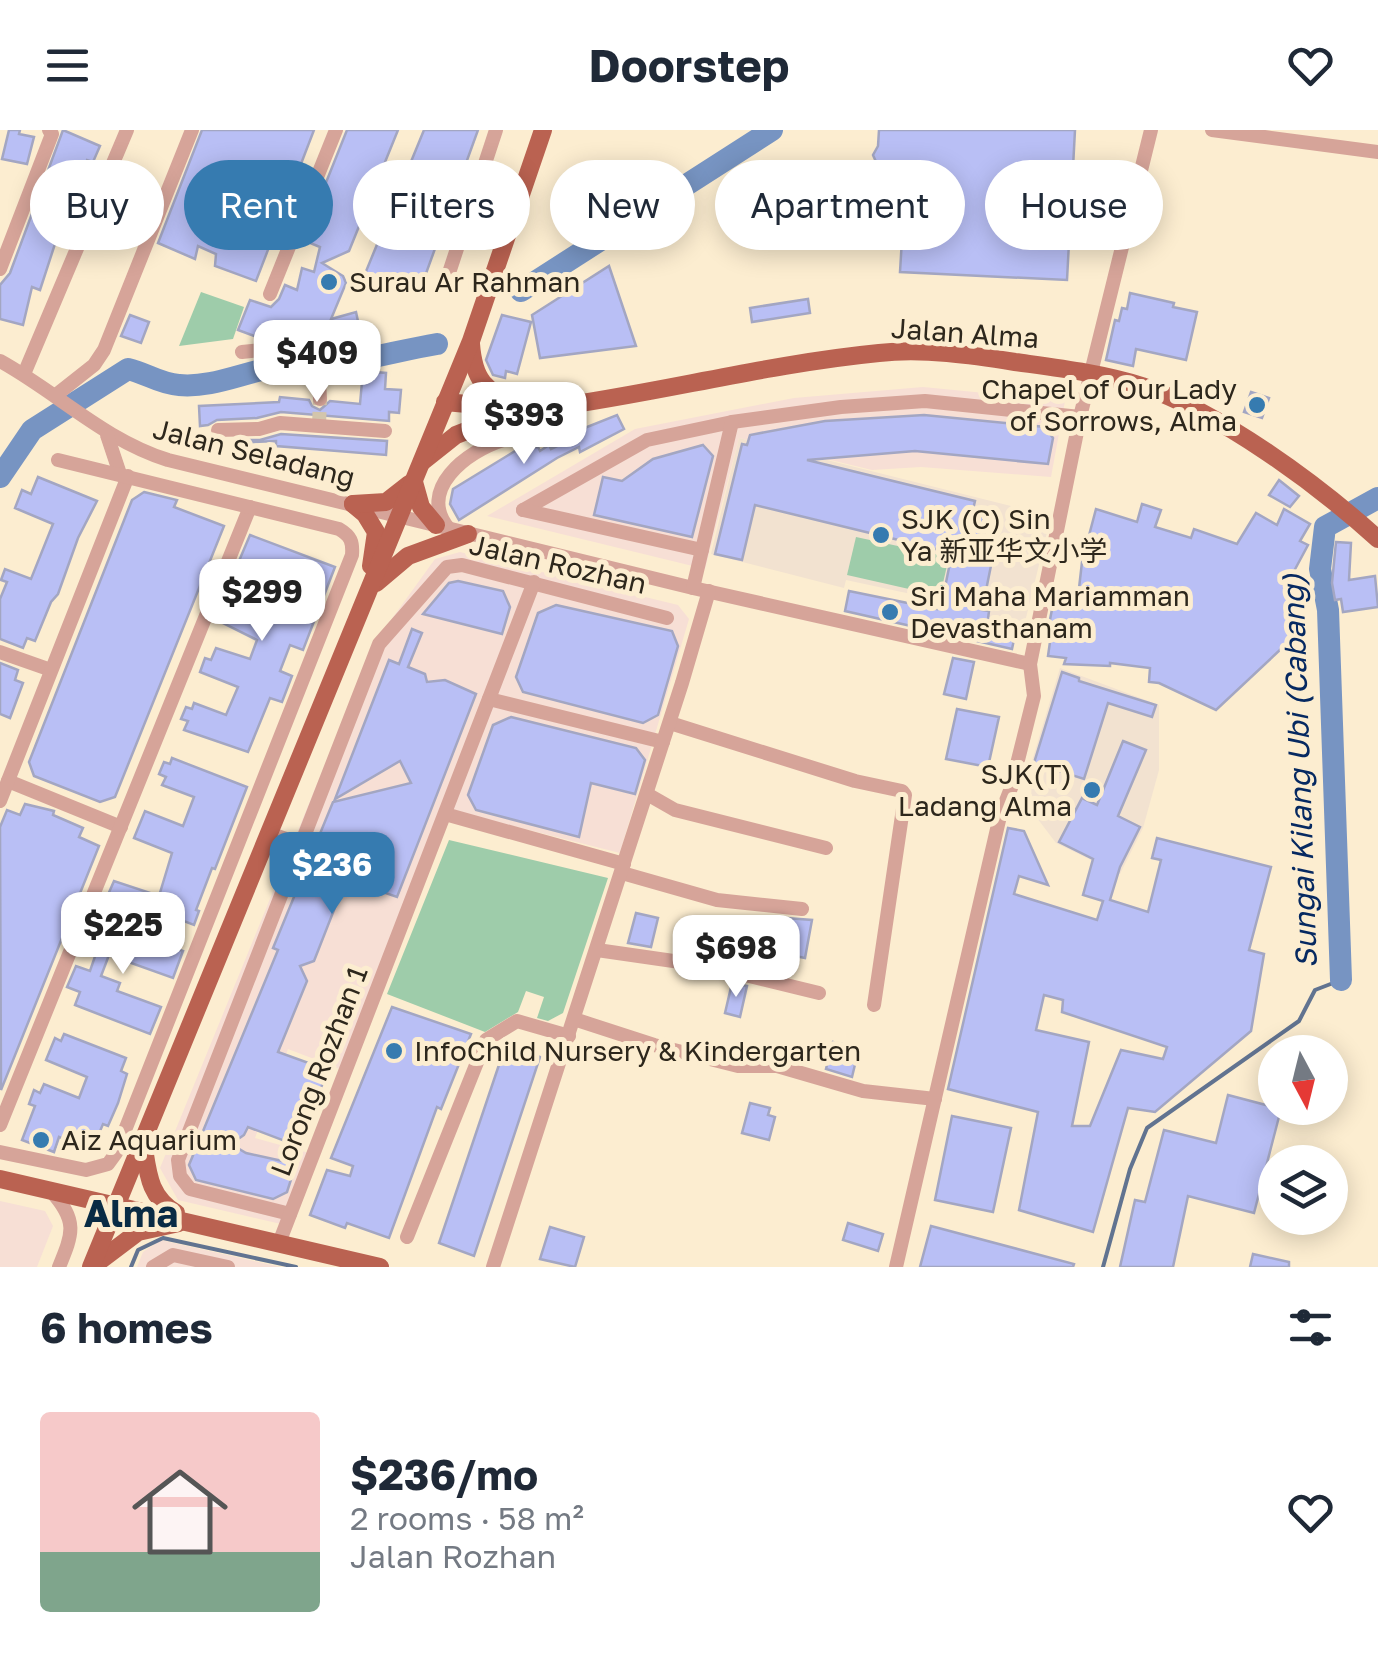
<!DOCTYPE html>
<html lang="en">
<head>
<meta charset="utf-8">
<style>
	:root { --surface:#fff; --page:#f6f6f7; --text:#1f2937; --muted:#747a83; --accent:#367bb0 }
	body { margin:0; font-family:"Golos Text","Noto Sans SC",sans-serif; background:var(--page); color:var(--text); height:100vh; display:flex; flex-direction:column; font-size:38px; white-space:nowrap }
	* { box-sizing:border-box; margin:0 }
	p { font-size:32px; color:var(--muted) }
	.icon { flex:none; width:55px; height:55px; fill:none; stroke:currentColor; stroke-width:2; stroke-linecap:round; stroke-linejoin:round }
	.map { position:relative; height:1137px; overflow:hidden }
	.side { display:flex; flex-direction:column; background:var(--surface); flex:1 }
	.side>* { flex:none }
	.banner { position:absolute; left:30px; top:30px; width:1320px; height:90px; display:flex; gap:20px }
	.needle { width:65px; rotate:173deg }
	.fabs { position:absolute; left:1258px; top:905px; display:grid; gap:20px }
	.fabs a { display:grid; place-items:center; width:90px; height:90px; border-radius:50%; background:var(--surface); box-shadow:0 5px 25px #0003; font-size:50px }
	.price { position:absolute; translate:-50% -85px; padding:0 22px; border-radius:20px; background:#fff; color:#222; font-size:32px; line-height:65px; filter:drop-shadow(0 2px 5px #0008) }
	.price::after { content:''; position:absolute; left:50%; top:60px; width:30px; height:22px; margin-left:-15px; background:inherit; clip-path:polygon(0 0,100% 0,50% 100%) }
	.price.active { background:var(--accent); color:#fff }
	ul { padding:0; list-style:none }
	li { display:flex; align-items:center; gap:30px; height:250px; padding:0 40px }
	li span { display:grid; place-items:center; flex:none; width:280px; height:200px; border-radius:10px; color:#555 }
	li>.icon { margin-inline-start:auto }
	span .icon { width:120px; height:120px; fill:#fffc; stroke-width:1 }
	li b { font-size:42px }
	h2 { display:flex; justify-content:space-between; align-items:center; height:120px; padding:0 40px; font-size:42px }
	.pill { padding:0 35px; border-radius:45px; background:var(--surface); box-shadow:0 5px 25px #0003; font-size:35px; line-height:90px }
	.pill.active { background:var(--accent); color:#fff }
	header { display:flex; justify-content:space-between; align-items:center; height:130px; padding:0 40px; background:var(--surface); font-size:45px; font-weight:700 }
	.map>svg:first-child { display:block }
	.commercial { fill:#f7dfd5 }
	.education { fill:#f2e2d0 }
	.green { fill:#9eccaa }
	.lines { fill:none; stroke-linecap:round; stroke-linejoin:round }
	.stream { stroke:#617390; stroke-width:4 }
	.river { stroke:#7794c2; stroke-width:22 }
	.building { fill:#b9bff5; stroke:#a3a6c2; stroke-width:2.5; fill-rule:evenodd }
	.minor-tunnel { stroke:#d3c5ac; stroke-width:14; stroke-dasharray:14 7; stroke-linecap:butt }
	.minor { stroke:#d6a499; stroke-width:14 }
	.major { stroke:#ba6251; stroke-width:18 }
	.poi-dot { fill:#367bb0; stroke:#fcedd0; stroke-width:4 }
	.labels { text-anchor:middle; stroke-width:10; stroke-linejoin:round; paint-order:stroke }
	.poi-label { font-size:28px; fill:#2d271c; stroke:#fcedd0; text-anchor:start }
	.street-label { font-size:28px; fill:#2d271c; stroke:#fcedd0 }
	.water-label { font-size:30px; font-style:italic; fill:#062961; stroke:#fcedd0 }
	.district-label { font-size:38px; font-weight:bold; fill:#092b44; stroke:#fcedd0 }
</style>
</head>
<body>
<header><svg class="icon" aria-label="menu" viewBox="0 0 24 24"><path d="M4 6h16M4 12h16M4 18h16"/></svg>Doorstep<svg class="icon" aria-label="heart" viewBox="0 0 24 24"><path d="M12 20l-8-8c-3-5 5-10 8-4 3-6 11-1 8 4z"/></svg></header>
<div class="map">
<svg width="1378" height="1137" viewBox="0 0 1378 1137">
	<rect width="100%" height="100%" fill="#fcedd0"/>
	<g class="commercial">
		<polygon points="923,257 1065,271 1051,347 921,337 872,340 739,308 705,439 487,386 635,299 794,268"/>
		<polygon points="460,422 678,475 689,489 620,723 441,678 340,939 288,919 255,1008 309,1023 281,1094 178,1070 160,1038 375,512 435,429"/>
		<polygon points="0,1071 45,1081 53,1096 37,1137 0,1137"/>
		<polygon points="161,1110 280,1137 137,1137 143,1122"/>
	</g>
	<g class="education">
		<polygon points="739,308 1051,386 1024,496 989,488 990,481 846,450 844,458 711,424"/>
		<polygon points="1060,538 1159,575 1159,640 1143,698 1120,744 1056,713 1031,680 1032,631"/>
	</g>
	<g class="green">
		<polygon points="201,162 244,177 233,209 179,216"/>
		<polygon points="856,407 949,427 940,466 847,445"/>
		<polygon points="449,710 608,748 563,883 548,891 537,888 544,867 526,861 518,882 485,902 387,864"/>
	</g>
	<g class="lines">
		<g class="stream">
			<polyline points="131,1137 138,1120 163,1108 296,1137"/>
			<polyline points="1103,1137 1130,1039 1147,998 1299,891 1315,860 1341,850"/>
		</g>
		<g class="river">
			<polyline points="521,161 772,0"/>
			<path d="M0 347 32 300 128 239C146 243 160 254 179 255 209 258 240 244 270 238 289 233 311 237 331 234 368 230 401 220 437 214"/>
			<polyline points="1341,850 1328,480 1320,439 1325,397 1378,368"/>
		</g>
	</g>
	<g class="building">
		<polygon points="9,0 20,0 19,4 34,7 27,34 2,29"/>
		<polygon points="63,0 100,16 93,32 87,30 74,64 78,66 71,82 66,80 40,160 32,157 23,195 0,189 0,155 10,143"/>
		<polygon points="202,0 314,0 256,151 215,136 216,124 198,116 195,129 158,113"/>
		<polygon points="347,0 398,0 349,121 322,133 343,146 346,153 331,189 356,182 359,196 257,207 238,200 250,170 271,177 279,169 285,155 297,160 302,138 314,142 320,117 303,110"/>
		<polygon points="424,0 478,0 424,149 370,164 360,156"/>
		<polygon points="879,0 1075,0 1067,150 900,142 905,59 876,57 877,34 873,25 878,16"/>
		<polygon points="609,136 636,216 540,228 532,185"/>
		<polygon points="1130,163 1174,173 1173,177 1197,182 1186,230 1136,219 1133,236 1106,230 1115,190 1119,191 1122,178 1127,179"/>
		<polygon points="808,169 810,183 752,192 750,178"/>
		<polygon points="130,185 149,192 141,213 121,206"/>
		<polygon points="502,185 531,192 517,244 506,241 505,248 493,245 486,230"/>
		<polygon points="363,241 386,243 385,259 401,260 399,283 389,282 389,291 281,282 257,288 217,290 208,295 200,296 199,276 279,272 280,267 309,270 312,276 320,280 330,271 360,274"/>
		<polygon points="1251,262 1269,268 1262,288 1244,282"/>
		<polygon points="617,285 624,299 580,322 579,317 557,328 459,390 450,374 453,359 520,318 538,317 540,321 549,315 551,319 574,308 572,303"/>
		<polygon points="924,285 1045,297 1053,308 1048,334 915,321 807,330 975,371 972,384 984,387 977,412 995,416 982,480 989,481 988,489 1017,495 1012,519 845,481 849,461 937,479 939,471 942,472 952,423 755,375 742,430 715,424 742,314 747,315 750,305 825,291"/>
		<polygon points="281,304 387,311 386,325 276,316 276,311 235,313 235,310 260,310"/>
		<polygon points="703,315 713,326 692,407 594,385 603,347 622,351 653,329"/>
		<polygon points="38,347 97,371 78,408 58,464 51,472 35,511 27,508 23,518 0,509 0,469 7,452 1,450 5,439 31,449 53,394 15,378 22,360 31,364"/>
		<polygon points="1279,350 1299,366 1290,377 1269,365"/>
		<polygon points="144,362 177,370 174,377 224,396 115,667 100,672 34,646 29,632 132,370"/>
		<polygon points="1142,374 1161,380 1155,397 1191,408 1194,399 1237,414 1256,383 1277,395 1284,379 1310,394 1300,411 1308,415 1293,443 1308,449 1298,503 1216,580 1159,553 1149,552 1150,538 1110,533 1110,536 1064,534 1066,528 1048,526 1051,505 1047,505 1055,464 1078,467 1082,432 1096,379 1137,392"/>
		<polygon points="250,405 335,437 303,520 290,515 280,541 292,546 282,572 270,568 248,622 184,600 188,591 181,589 186,577 192,579 194,573 226,585 238,557 200,542 205,528 211,530 216,518 250,529 257,510 223,493 230,467 236,469 238,464 286,482 286,449 239,431"/>
		<polygon points="1336,412 1351,413 1349,450 1375,446 1378,477 1343,482 1341,469 1335,470 1332,453"/>
		<polygon points="458,451 503,461 510,477 502,504 423,484 449,453"/>
		<polygon points="556,475 672,501 678,516 658,585 643,593 523,562 516,547 538,483"/>
		<polygon points="412,499 422,503 408,537 425,544 427,552 445,550 476,564 397,767 362,755 350,739 314,831 300,836 307,851 278,922 328,940 298,1016 248,997 244,1005 231,1014 246,1023 296,1034 287,1062 273,1069 196,1050 189,1035 278,820 273,818 333,672 411,653 400,631 335,669 389,530 399,534"/>
		<polygon points="953,528 974,532 966,569 944,564"/>
		<polygon points="0,533 18,540 15,550 23,553 10,588 0,584"/>
		<polygon points="1062,542 1079,548 1079,551 1156,575 1152,587 1108,573 1084,649 1034,633"/>
		<polygon points="957,579 999,587 988,637 946,629"/>
		<polygon points="511,587 636,618 645,630 635,664 591,653 579,707 476,680 468,665 493,595"/>
		<path d="M1123 611 1146 620 1118 686 1140 697 1120 737 1110 770 1148 782 1161 730 1152 728 1157 708 1271 737 1249 820 1264 824 1251 901 1155 982 1128 978 1093 1102 1019 1080 1038 982 948 959 1008 698 1024 701 1048 755 1019 746 1014 764 1097 790 1103 771 1083 765 1093 729 1059 712 1082 668 1097 675ZM1044 865 1063 870 1062 882 1167 917 1163 929 1121 920 1090 996H1072L1089 912 1036 900Z"/>
		<polygon points="172,628 247,657 215,739 212,738 196,780 199,781 194,795 147,777 146,782 107,767 114,751 159,766 172,723 134,708 145,681 183,696 194,667 162,655 166,647 159,644 164,632 170,634"/>
		<polygon points="25,674 54,681 53,685 83,698 79,707 99,716 1,960 0,697 7,680 20,685"/>
		<polygon points="636,783 658,788 651,817 628,813"/>
		<polygon points="786,788 812,790 805,828 795,826 792,840 776,837"/>
		<polygon points="107,794 183,821 173,848 109,825 101,846 120,853 117,861 161,877 150,904 75,875 80,862 67,857 76,836 90,841 100,812 94,810 99,798 105,800"/>
		<polygon points="732,853 747,856 740,887 725,883"/>
		<polygon points="392,877 471,904 441,979 437,977 389,1108 347,1093 345,1098 310,1085 327,1040 350,1046 353,1036 331,1028"/>
		<polygon points="64,904 126,928 121,941 127,944 118,973 108,996 103,994 92,1020 59,1007 54,1022 22,1010 35,976 29,974 34,960 40,963 44,954 79,968 87,947 46,930 55,908 61,911"/>
		<polygon points="833,912 859,918 852,947 826,939"/>
		<polygon points="506,914 540,927 474,1126 439,1113"/>
		<polygon points="1228,965 1281,979 1254,1083 1188,1066 1173,1137 1120,1137 1135,1070 1145,1072 1164,1000 1216,1013"/>
		<polygon points="750,973 770,978 768,985 775,987 769,1010 742,1003"/>
		<polygon points="952,986 1011,998 993,1082 935,1070"/>
		<polygon points="848,1093 883,1104 878,1121 843,1110"/>
		<polygon points="931,1096 1074,1134 1073,1137 920,1137"/>
		<polygon points="550,1097 584,1107 575,1137 540,1129"/>
		<polygon points="1253,1124 1289,1132 1289,1137 1250,1137"/>
	</g>
	<g class="lines">
		<polyline class="minor-tunnel" points="319,296 320,269"/>
		<g class="minor">
			<polyline points="1212,0 1378,22"/>
			<polyline points="0,139 52,4 49,0"/>
			<polyline points="446,152 496,0"/>
			<polyline points="270,164 336,0"/>
			<polyline points="317,214 320,269"/>
			<polyline points="242,222 317,214 343,207"/>
			<path d="M0 231C58 263 104 310 168 330L693 458 1030 534"/>
			<polyline points="24,244 127,0"/>
			<polyline points="56,265 94,235 104,220 192,0"/>
			<polyline points="218,300 259,299 280,293 385,301"/>
			<polyline points="107,305 120,344"/>
			<polyline points="523,380 647,310 732,292 841,277 925,271 1080,287"/>
			<polyline points="523,380 702,420"/>
			<path d="M449 399C416 360 467 321 503 310 517 306 538 309 550 303 557 299 570 281 577 274"/>
			<polyline points="693,458 732,292"/>
			<polyline points="0,522 51,540"/>
			<polyline points="489,569 663,612"/>
			<polyline points="670,593 855,651 902,661 905,665 874,875"/>
			<polyline points="8,651 121,697"/>
			<polyline points="647,664 675,680 826,718"/>
			<polyline points="0,671 128,346"/>
			<polyline points="445,684 624,734"/>
			<polyline points="269,703 301,714"/>
			<polyline points="622,743 717,770 802,779"/>
			<polyline points="597,820 708,836 819,863"/>
			<polyline points="574,889 654,915 738,936 777,936 863,961 935,969"/>
			<polyline points="0,995 250,377"/>
			<path d="M0 1022 86 1040 108 1034 116 1023 352 425C353 412 351 406 339 399L58 330"/>
			<path d="M51 1061C78 1091 73 1103 59 1137"/>
			<polyline points="290,1084 190,1059 180,1046 178,1030 379,514 447,437 462,435 667,488"/>
			<polyline points="407,1107 486,910 517,891 569,906"/>
			<polyline points="279,1113 534,452"/>
			<polyline points="153,1137 173,1125 228,1137"/>
			<polyline points="493,1137 682,553 709,461"/>
			<polyline points="896,1137 1000,686 1011,658 1034,566 1030,534 1080,287 1151,0"/>
		</g>
		<g class="major">
			<path d="M471 214C474 253 486 259 517 277"/>
			<path d="M445 272 522 279 548 278C659 263 767 234 879 223 923 218 972 225 1015 232 1058 238 1101 243 1142 256 1221 283 1317 354 1378 409"/>
			<polyline points="422,332 456,305 512,283"/>
			<polyline points="414,352 421,377 436,395"/>
			<polyline points="353,374 365,384 376,402 371,436"/>
			<polyline points="353,374 386,372 409,354"/>
			<polyline points="376,453 408,426 468,404"/>
			<path d="M143 1012C148 1042 148 1066 176 1083"/>
			<polyline points="0,1049 380,1137"/>
			<polyline points="93,1136 138,1102 179,1093"/>
			<polyline points="91,1137 471,211 543,0"/>
		</g>
	</g>
	<g class="poi-dot">
		<circle cx="329" cy="152" r="10"/>
		<circle cx="1257" cy="275" r="10"/>
		<circle cx="881" cy="405" r="10"/>
		<circle cx="890" cy="482" r="10"/>
		<circle cx="1092" cy="660" r="10"/>
		<circle cx="394" cy="921" r="10"/>
		<circle cx="41" cy="1010" r="10"/>
	</g>
	<g class="labels">
		<g class="poi-label">
			<text x="349" y="162">Surau Ar Rahman</text>
			<text x="1237" y="269" text-anchor="end">Chapel of Our Lady<tspan x="1237" dy="32">of Sorrows, Alma</tspan></text>
			<text x="901" y="399">SJK (C) Sin<tspan x="901" dy="32">Ya 新亚华文小学</tspan></text>
			<text x="910" y="476">Sri Maha Mariamman<tspan x="910" dy="32">Devasthanam</tspan></text>
			<text x="1072" y="654" text-anchor="end">SJK(T)<tspan x="1072" dy="32">Ladang Alma</tspan></text>
			<text x="414" y="931">InfoChild Nursery &amp; Kindergarten</text>
			<text x="61" y="1020">Aiz Aquarium</text>
		</g>
		<g class="street-label">
			<text transform="translate(965 203) rotate(4)" y="10">Jalan Alma</text>
			<text transform="translate(254 323) rotate(14)" y="10">Jalan Seladang</text>
			<text transform="translate(558 434) rotate(13)" y="10">Jalan Rozhan</text>
			<text transform="translate(319 941) rotate(-69)" y="10">Lorong Rozhan 1</text>
		</g>
		<g class="water-label">
			<text transform="translate(1300 641) rotate(-92)" y="10">Sungai Kilang Ubi (Cabang)</text>
		</g>
		<g class="district-label">
			<text x="131" y="1097">Alma</text>
		</g>
	</g>
</svg>
<div class="fabs">
<a><svg class="needle" viewBox="-14 -14 28 28"><path d="M0-13l5 13h-10z" fill="#e53935"/><path d="M0 13l5-13h-10z" fill="#747a83"/></svg></a>
<a><svg class="icon" aria-label="layers" viewBox="0 0 24 24"><path d="M12 4l9 5-9 5-9-5zM3 14l9 5 9-5"/></svg></a>
</div>
<b class="price" style="left:317px;top:275px">$409</b>
<b class="price" style="left:524px;top:337px">$393</b>
<b class="price" style="left:262px;top:514px">$299</b>
<b class="price active" style="left:332px;top:787px">$236</b>
<b class="price" style="left:123px;top:847px">$225</b>
<b class="price" style="left:736px;top:870px">$698</b>
<div class="banner">
<a class="pill">Buy</a>
<a class="pill active">Rent</a>
<a class="pill">Filters</a>
<a class="pill">New</a>
<a class="pill">Apartment</a>
<a class="pill">House</a>
</div>
</div>
<section class="side">
<h2>6 homes<svg class="icon" aria-label="filters" viewBox="0 0 24 24"><path d="M4 7h16M4 17h16"/><circle cx="9" cy="7" r="2"/><circle cx="15" cy="17" r="2"/></svg></h2>
<ul>
<li><span style="background:linear-gradient(#f6c9c9 70%,#7fa58c 0)"><svg class="icon" aria-label="home" viewBox="0 0 24 24"><path d="M3 11l9-7 9 7M6 9v11h12V9"/></svg></span><div><b>$236/mo</b><p>2 rooms · 58 m²</p><p>Jalan Rozhan</p></div><svg class="icon" aria-label="heart" viewBox="0 0 24 24"><path d="M12 20l-8-8c-3-5 5-10 8-4 3-6 11-1 8 4z"/></svg></li>
</ul>
</section>
</body>
</html>
